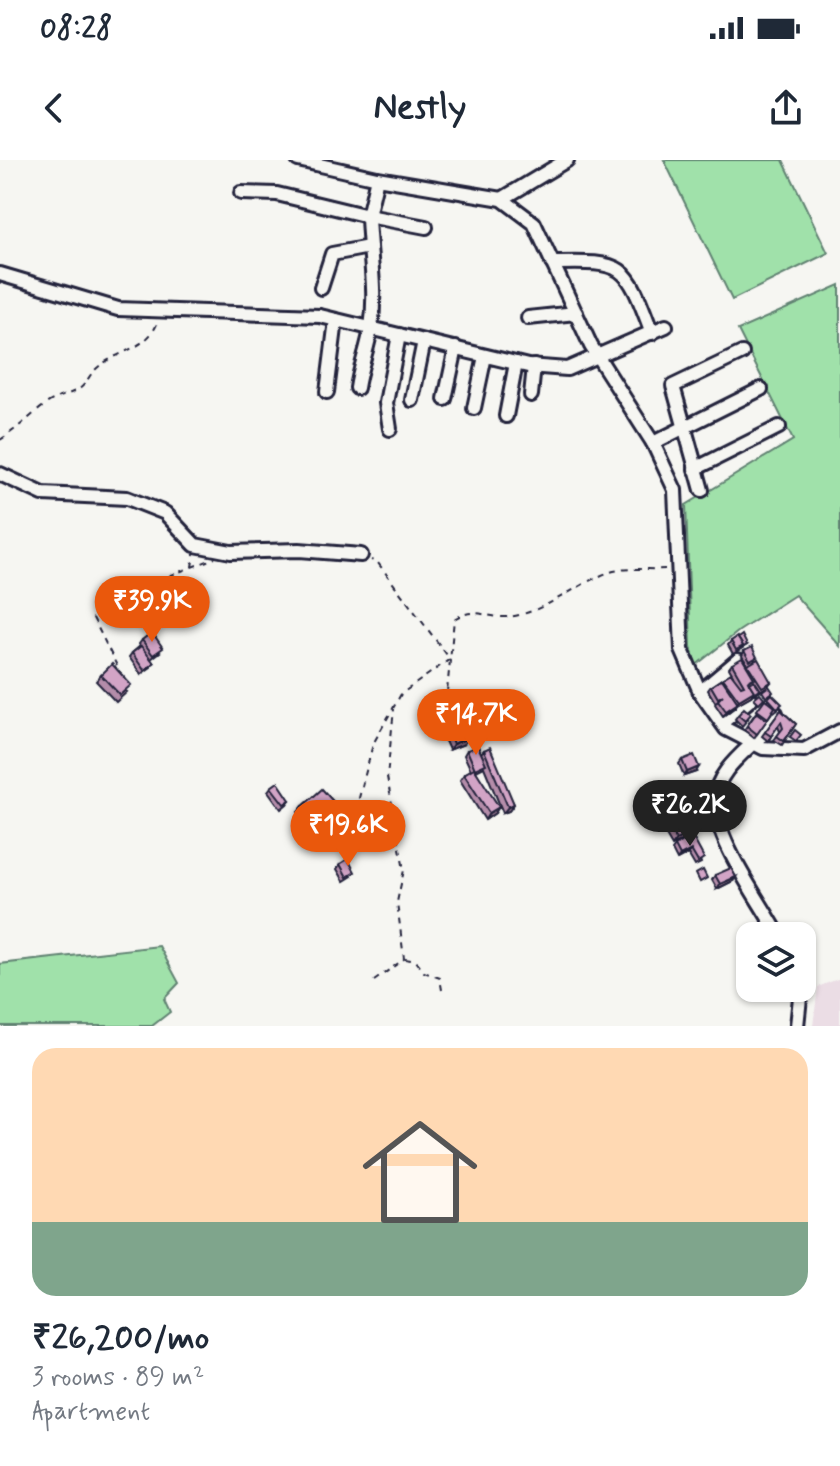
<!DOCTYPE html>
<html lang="en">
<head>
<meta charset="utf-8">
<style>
	:root { --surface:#fff; --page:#f6f6f7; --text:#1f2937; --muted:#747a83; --line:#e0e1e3; --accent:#ea580c }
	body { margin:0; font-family:Mynerve,sans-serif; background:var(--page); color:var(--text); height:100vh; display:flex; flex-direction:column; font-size:30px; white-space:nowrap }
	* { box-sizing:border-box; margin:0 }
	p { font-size:26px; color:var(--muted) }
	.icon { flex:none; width:44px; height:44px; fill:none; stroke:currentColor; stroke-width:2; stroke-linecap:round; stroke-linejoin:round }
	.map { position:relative; height:866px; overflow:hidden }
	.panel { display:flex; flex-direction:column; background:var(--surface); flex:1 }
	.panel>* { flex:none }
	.tools { position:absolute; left:736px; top:762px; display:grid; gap:16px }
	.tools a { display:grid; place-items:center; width:80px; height:80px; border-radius:16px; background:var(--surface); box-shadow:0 2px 6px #0004; font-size:40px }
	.price { position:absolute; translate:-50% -68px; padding:0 18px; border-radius:28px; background:var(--accent); color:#fff; font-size:26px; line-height:52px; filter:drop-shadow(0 2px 4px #0008) }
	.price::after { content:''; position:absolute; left:50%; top:48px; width:24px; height:18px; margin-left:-12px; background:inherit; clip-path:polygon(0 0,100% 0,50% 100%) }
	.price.on { background:#222; color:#fff }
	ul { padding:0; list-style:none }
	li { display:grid; align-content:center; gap:16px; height:424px; padding:0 32px }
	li+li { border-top:2px solid var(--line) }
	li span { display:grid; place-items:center; height:248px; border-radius:24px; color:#555 }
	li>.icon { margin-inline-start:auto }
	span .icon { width:144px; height:144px; fill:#fffc; stroke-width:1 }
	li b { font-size:34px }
	.status { display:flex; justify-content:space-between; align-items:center; height:56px; padding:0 40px; background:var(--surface); direction:ltr }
	.status svg { height:22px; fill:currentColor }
	header { display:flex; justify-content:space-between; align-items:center; height:104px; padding:0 32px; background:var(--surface); font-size:36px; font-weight:700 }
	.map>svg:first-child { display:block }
	.built { fill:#ebdde5 }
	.green { fill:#a0e1aa; stroke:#618272; stroke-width:2 }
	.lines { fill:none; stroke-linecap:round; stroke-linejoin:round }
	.minor-casing { stroke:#22223b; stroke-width:18 }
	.path { stroke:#22223b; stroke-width:2; stroke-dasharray:6 6; stroke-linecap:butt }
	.minor { stroke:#f6f6f2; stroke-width:12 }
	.wall { fill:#b58daa; stroke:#22223b; stroke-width:2 }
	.shaded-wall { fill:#93738b; stroke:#22223b; stroke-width:2 }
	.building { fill:#d2a4c6; stroke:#22223b; stroke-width:2 }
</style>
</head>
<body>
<div class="status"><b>08:28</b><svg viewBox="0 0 49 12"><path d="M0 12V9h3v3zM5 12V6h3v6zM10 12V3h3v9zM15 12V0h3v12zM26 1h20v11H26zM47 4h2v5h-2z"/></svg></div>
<header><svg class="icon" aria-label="back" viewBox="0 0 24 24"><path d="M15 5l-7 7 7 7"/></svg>Nestly<svg class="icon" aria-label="share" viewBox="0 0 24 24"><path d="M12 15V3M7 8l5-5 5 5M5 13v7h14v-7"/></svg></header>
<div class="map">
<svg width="840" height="866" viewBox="0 0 840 866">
	<rect width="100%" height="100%" fill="#f6f6f2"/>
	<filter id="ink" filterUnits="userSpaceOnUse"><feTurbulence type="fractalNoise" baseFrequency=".0125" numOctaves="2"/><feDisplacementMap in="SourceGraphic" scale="16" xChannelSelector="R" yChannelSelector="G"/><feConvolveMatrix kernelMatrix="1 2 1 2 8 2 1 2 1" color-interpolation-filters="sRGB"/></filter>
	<g filter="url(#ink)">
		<polygon class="built" points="840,818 840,866 813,866 818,827"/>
		<g class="green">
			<polygon points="664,0 783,0 828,93 732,140"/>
			<polygon points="840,125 840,486 795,435 739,471 695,506 691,486 686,345 793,280 738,170"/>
			<polygon points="159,786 179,823 164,839 170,852 152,866 0,866 0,804"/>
		</g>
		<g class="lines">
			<defs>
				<g id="minor">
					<polyline points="298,0 377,18 502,39 534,63 591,186 653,283 675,330 682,490 700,532 726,569 763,588 804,590 840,571"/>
					<polyline points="241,33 277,34 368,56 377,18"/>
					<polyline points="502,39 567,0"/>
					<path d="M552 103C626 101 626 103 652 173"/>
					<polyline points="0,114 118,149 320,156 528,206 567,209 666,166"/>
					<polyline points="321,128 332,94 369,87"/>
					<polyline points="528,158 576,153"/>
					<path d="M357 228C360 207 368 188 371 168 377 130 369 94 368 56L426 67"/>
					<polyline points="327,232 336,160"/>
					<polyline points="531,235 534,206"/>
					<polyline points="445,239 456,188"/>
					<polyline points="412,240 424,181"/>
					<polyline points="474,248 485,196"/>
					<polyline points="506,256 516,203"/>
					<polyline points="390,269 386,243 399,175"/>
					<polyline points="653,283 761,229"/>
					<polyline points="695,309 779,267"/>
					<polyline points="0,314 43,334 127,338 165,353 195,385 231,392 299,390 361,395"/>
					<polyline points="702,330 673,226 742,193"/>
					<polyline points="700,532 738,500"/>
					<polyline points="722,563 751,539"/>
					<path d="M753 583C737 598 716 616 715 639 714 680 760 740 779 776"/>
					<polyline points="756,584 776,553"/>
					<polyline points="797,866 801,828"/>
				</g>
			</defs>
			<use href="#minor" class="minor-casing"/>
			<g class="path">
				<path d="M0 280C17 269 29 257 45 245 54 237 69 235 79 229 86 225 89 215 95 210 115 190 148 191 158 161"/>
				<polyline points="192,407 194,394"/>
				<polyline points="117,506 93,458 102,442 215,398"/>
				<path d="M446 542 454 459C479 444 488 463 519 455 552 447 578 423 610 412 626 407 650 410 667 409"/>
				<polyline points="331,678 359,638 373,584 401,534 450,499 378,403 371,400"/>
				<polyline points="405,799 416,801 424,812 440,818 442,830"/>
				<polyline points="374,821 404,799 397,742 404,710 387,617 394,549"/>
			</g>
			<use href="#minor" class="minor"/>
		</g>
		<g class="wall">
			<polygon points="142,480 160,492 151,499 151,507 141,514 129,497 132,493 140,486 139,484"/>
			<polygon points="731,481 747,485 733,494 728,485"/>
			<polygon points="744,491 755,500 771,522 768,526 737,544 735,547 723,556 715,544 717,541 715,542 708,530 711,526 723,518 733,515 729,508 732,504 747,507 748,505 742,496"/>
			<polygon points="101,515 127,532 116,542 96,521"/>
			<polygon points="772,534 779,548 774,552 773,551 754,578 744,570 765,539 766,541"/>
			<polygon points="781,550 796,564 782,585 774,580 780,572 778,566 768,581 762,576"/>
			<polygon points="738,555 748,559 742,566 735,559"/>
			<polygon points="445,563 464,584 449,590 440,570"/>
			<polygon points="467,590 481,593 484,590 514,644 509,651 503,653 484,607 476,611 495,653 485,660 460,620 464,614 471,610 464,595"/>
			<polygon points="682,600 696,612 684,616 679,604"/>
			<polygon points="271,627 290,640 287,644 281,649 268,631"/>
			<polygon points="652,642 686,678 672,686 660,665 661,663 659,664 649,646"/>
			<polygon points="303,646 336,655 316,672 298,652"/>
			<polygon points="692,676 701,703 695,706 688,694 677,700 672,690 675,686"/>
			<polygon points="340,704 352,716 344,721 337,709"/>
			<polygon points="715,715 733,721 717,729 712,720"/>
		</g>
		<g class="shaded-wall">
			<polygon points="754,531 751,536 737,544 735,547 723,556 739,540"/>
			<polygon points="468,578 464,584 449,590 453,584"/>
			<polygon points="699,607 696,612 684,616 687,612"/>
			<polygon points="514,644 509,651 503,653 508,647"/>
			<polygon points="499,647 495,653 485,660 489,653"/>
			<polygon points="340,649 336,655 316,672 321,666"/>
			<polygon points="691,671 686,678 672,686 676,680"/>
			<polygon points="691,690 688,694 677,700 680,696"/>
			<polygon points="736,717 733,721 717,729 720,724"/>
		</g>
		<g class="building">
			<polygon points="152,472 163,488 153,495 142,480"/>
			<polygon points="742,475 747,485 742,488 743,486 738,478"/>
			<polygon points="737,477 743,486 736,490 731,481"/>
			<polygon points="141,486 154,503 144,510 132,493"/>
			<polygon points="752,487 757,497 750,501 744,491"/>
			<polygon points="742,498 754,518 748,521 754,531 739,540 723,518 731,513 741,526 744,525 732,504"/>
			<polygon points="758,499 771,522 762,527 748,505"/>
			<polygon points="112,504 131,525 120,535 101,515"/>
			<polygon points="722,519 738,543 726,551 718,540 723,535 718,538 711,526"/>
			<polygon points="754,520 760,529 754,533 754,531 749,523"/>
			<polygon points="769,526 773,532 766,537 762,531"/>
			<polygon points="760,533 764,538 759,543 754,538"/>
			<polygon points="772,534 782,544 777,548 768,538"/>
			<polygon points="765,539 775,547 768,558 757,550"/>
			<polygon points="744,548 751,554 745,561 738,555"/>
			<polygon points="781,550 796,564 784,581 777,576 783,568 781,562 771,576 765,572"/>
			<polygon points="757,552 767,560 757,574 747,566"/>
			<polygon points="460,557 468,578 453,584 445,563"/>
			<polygon points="795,570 801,575 796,581 790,577"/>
			<polygon points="478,586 486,604 475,609 467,590"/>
			<polygon points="490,587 514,644 508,647 484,590"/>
			<polygon points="694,595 699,607 687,612 682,600"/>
			<polygon points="474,608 499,647 489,653 464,614"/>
			<polygon points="278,622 290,640 284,644 271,627"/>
			<polygon points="322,629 340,649 321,666 303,646"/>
			<polygon points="662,637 672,654 662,660 652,642"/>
			<polygon points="679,650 691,671 676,680 664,659"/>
			<polygon points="692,676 704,698 698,702 691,690 680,696 675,686"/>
			<polygon points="348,699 355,712 347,717 340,704"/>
			<polygon points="731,708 736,717 720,724 715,715"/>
			<polygon points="703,710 707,718 700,722 696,714"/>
		</g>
	</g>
</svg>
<div class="tools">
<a><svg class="icon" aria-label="layers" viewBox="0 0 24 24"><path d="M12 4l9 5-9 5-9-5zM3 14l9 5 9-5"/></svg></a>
</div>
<b class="price" style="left:152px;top:484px">₹39.9K</b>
<b class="price" style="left:476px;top:597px">₹14.7K</b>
<b class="price on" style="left:690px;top:688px">₹26.2K</b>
<b class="price" style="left:348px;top:708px">₹19.6K</b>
</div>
<section class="panel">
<ul>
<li><span style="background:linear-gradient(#ffd9b3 70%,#7fa58c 0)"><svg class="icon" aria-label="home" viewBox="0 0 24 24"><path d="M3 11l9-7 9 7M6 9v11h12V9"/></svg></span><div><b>₹26,200/mo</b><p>3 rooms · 89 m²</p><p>Apartment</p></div></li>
</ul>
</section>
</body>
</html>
